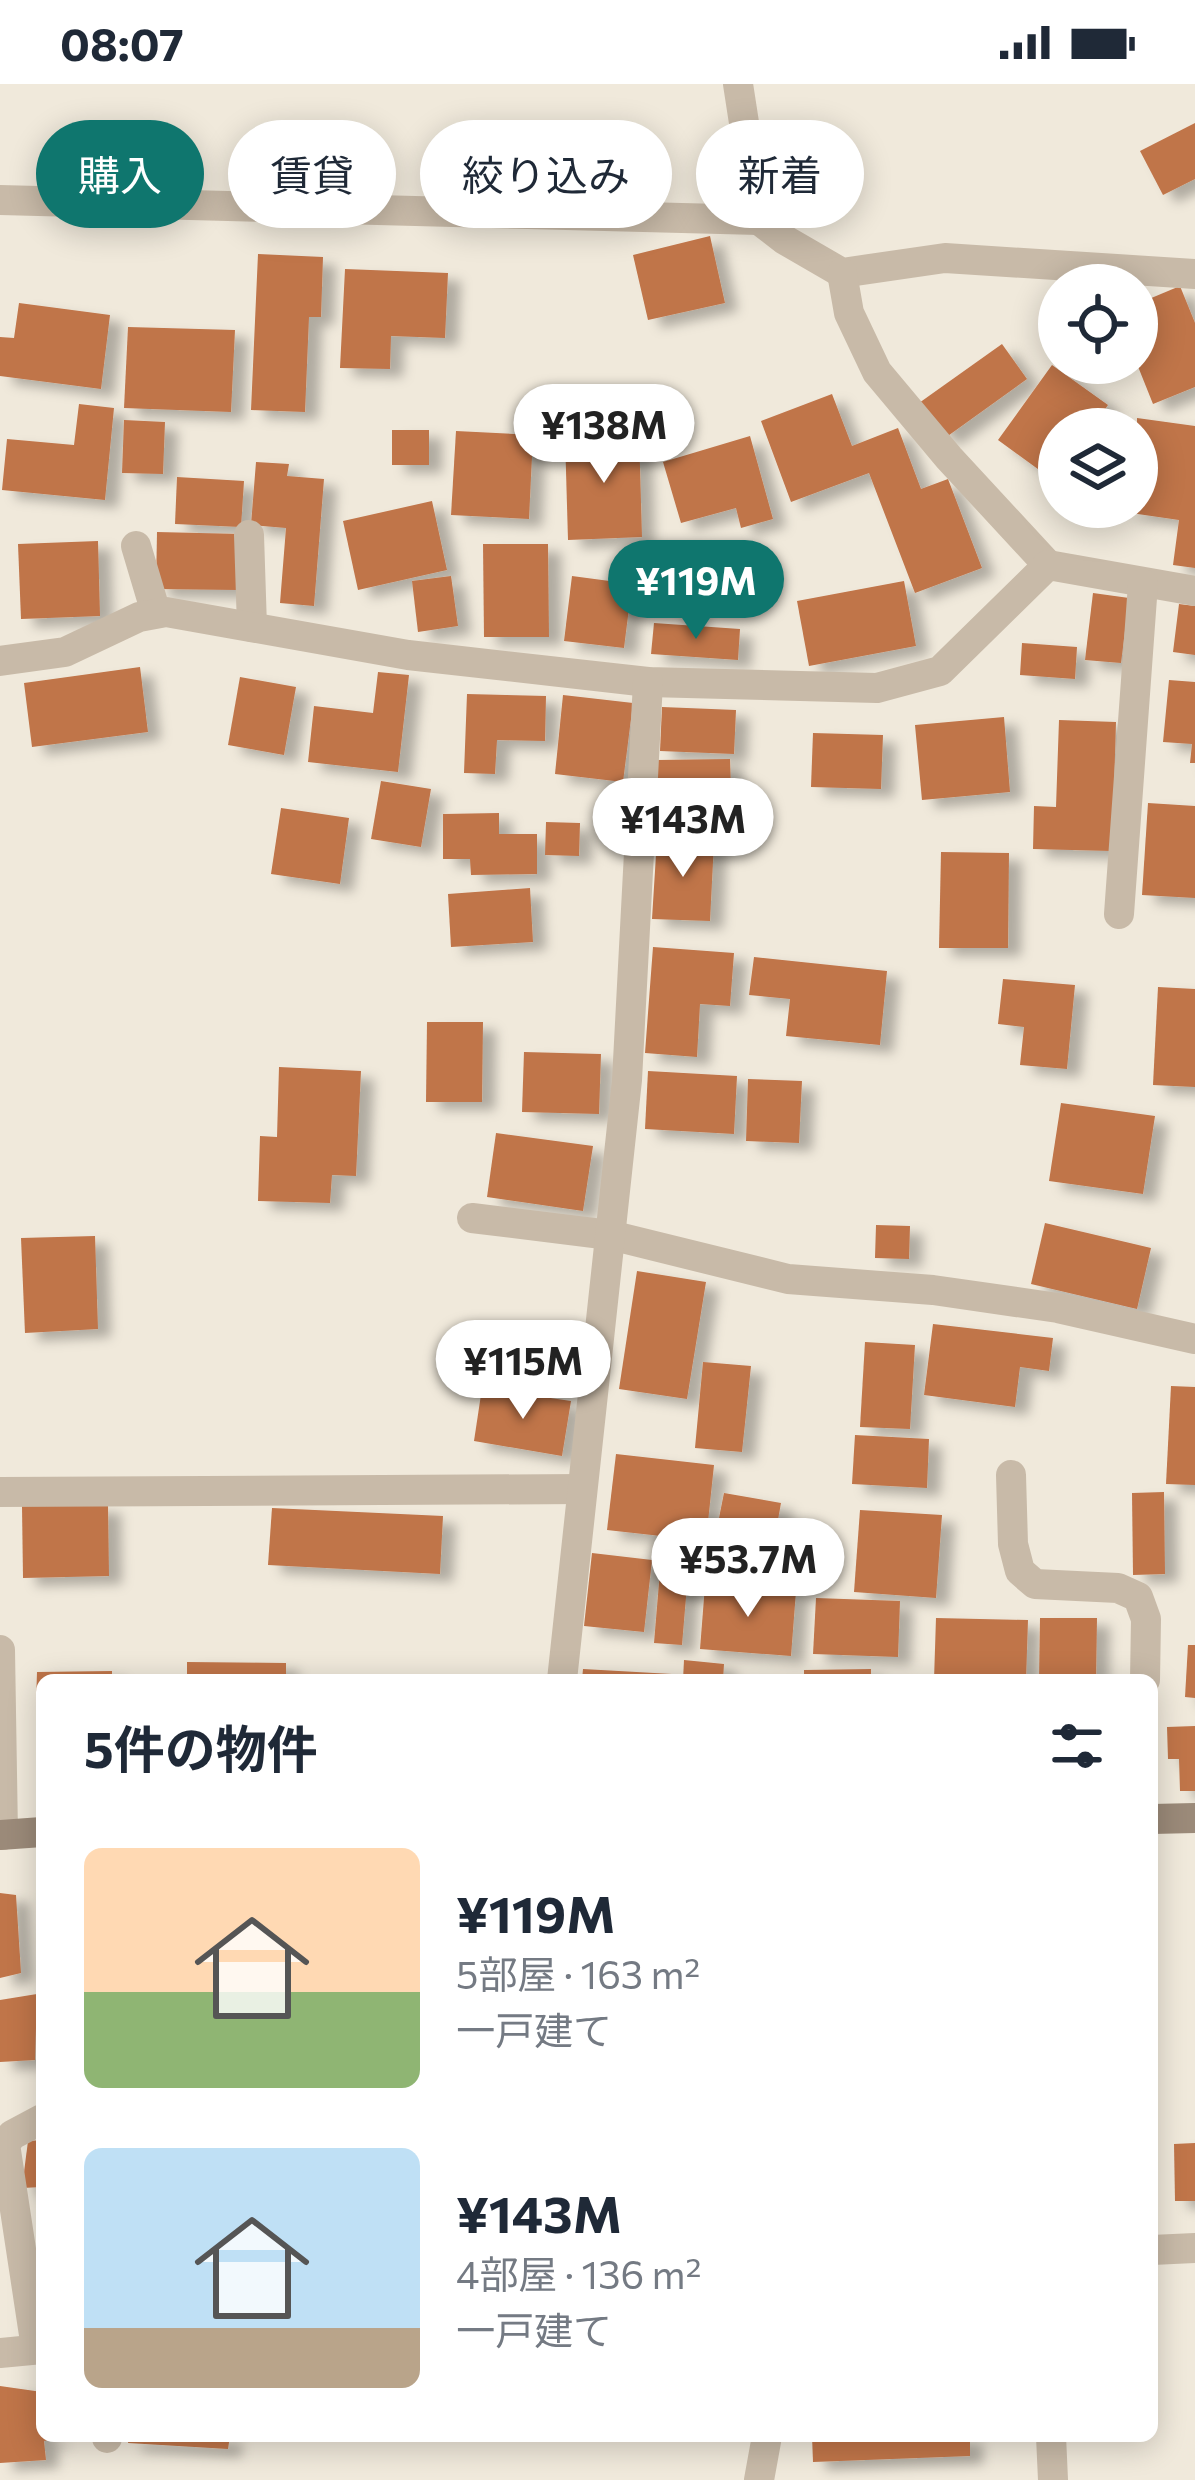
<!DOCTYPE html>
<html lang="ja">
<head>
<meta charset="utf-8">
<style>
	:root { --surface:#fff; --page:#f6f6f7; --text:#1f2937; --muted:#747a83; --accent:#0f766e }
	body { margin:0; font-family:Commissioner,"Noto Sans JP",sans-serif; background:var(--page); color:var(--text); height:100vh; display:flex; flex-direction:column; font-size:45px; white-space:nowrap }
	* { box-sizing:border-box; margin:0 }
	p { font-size:39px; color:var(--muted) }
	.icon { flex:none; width:66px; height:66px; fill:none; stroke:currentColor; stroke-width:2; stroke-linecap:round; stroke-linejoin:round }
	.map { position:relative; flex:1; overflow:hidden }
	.sheet { position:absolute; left:36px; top:1590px; width:1122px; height:768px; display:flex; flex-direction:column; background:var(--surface); border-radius:18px; box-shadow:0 6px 30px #0003 }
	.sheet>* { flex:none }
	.top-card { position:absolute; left:36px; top:36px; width:1125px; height:108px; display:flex; gap:24px }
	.fabs { position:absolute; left:1038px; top:180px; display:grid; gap:24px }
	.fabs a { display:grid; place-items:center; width:120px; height:120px; border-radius:50%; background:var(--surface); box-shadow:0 6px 30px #0003; font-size:60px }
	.price { position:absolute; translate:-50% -102px; padding:0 27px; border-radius:42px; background:#fff; color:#222; font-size:39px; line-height:78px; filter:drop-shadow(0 3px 6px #0008) }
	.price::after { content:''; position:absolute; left:50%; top:72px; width:36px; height:27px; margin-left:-18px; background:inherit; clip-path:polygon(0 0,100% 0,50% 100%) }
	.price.current { background:var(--accent); color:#fff }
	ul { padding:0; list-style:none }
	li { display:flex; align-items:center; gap:36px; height:300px; padding:0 48px }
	li span { display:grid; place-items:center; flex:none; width:336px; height:240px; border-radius:18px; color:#555 }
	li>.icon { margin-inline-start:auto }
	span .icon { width:144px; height:144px; fill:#fffc; stroke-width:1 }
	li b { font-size:51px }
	h2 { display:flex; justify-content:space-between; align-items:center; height:144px; padding:0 48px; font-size:51px }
	.tag { padding:0 42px; border-radius:54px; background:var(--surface); box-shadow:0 6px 30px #0003; font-size:42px; line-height:108px }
	.tag.current { background:var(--accent); color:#fff }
	.status { display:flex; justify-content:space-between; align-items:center; height:84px; padding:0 60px; background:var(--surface); direction:ltr }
	.status svg { height:33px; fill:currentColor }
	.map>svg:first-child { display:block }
	.building { fill:#c07449; filter:url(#shadow) }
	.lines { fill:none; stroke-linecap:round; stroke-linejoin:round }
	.minor { stroke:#c8baa8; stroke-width:30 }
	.tertiary { stroke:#c8baa8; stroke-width:30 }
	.secondary { stroke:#9b8a79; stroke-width:30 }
</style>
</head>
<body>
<div class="status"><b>08:07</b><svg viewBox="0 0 49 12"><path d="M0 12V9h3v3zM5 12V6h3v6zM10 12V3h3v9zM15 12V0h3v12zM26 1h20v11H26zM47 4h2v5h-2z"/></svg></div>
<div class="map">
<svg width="1195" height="2396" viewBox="0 0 1195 2396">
	<defs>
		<filter id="shadow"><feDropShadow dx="13" dy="8" stdDeviation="6" flood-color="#0004"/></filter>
	</defs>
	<rect width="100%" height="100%" fill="#f0e9db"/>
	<g class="building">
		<polygon points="1195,39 1195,95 1163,111 1140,67"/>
		<polygon points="710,152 725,219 648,236 633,171"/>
		<polygon points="258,170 323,173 321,233 309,233 305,328 251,326"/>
		<polygon points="345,185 448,189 445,254 391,252 390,285 340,284"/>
		<polygon points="1180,202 1195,239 1195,303 1153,320 1137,280 1137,220"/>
		<polygon points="19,219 110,231 101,305 0,292 0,253 14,254"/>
		<polygon points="128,243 235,246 231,328 124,324"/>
		<polygon points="1002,260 1027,295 945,354 919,319"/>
		<polygon points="1052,281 1108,321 1091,345 1059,345 1059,388 1053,396 998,356"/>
		<polygon points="832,310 852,362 898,344 921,405 948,395 982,484 915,509 869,389 791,418 761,337"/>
		<polygon points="79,320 114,324 105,416 2,406 7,355 74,361"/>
		<polygon points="1137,334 1195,342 1195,484 1173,481 1179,436 1124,428 1125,423 1137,423"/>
		<polygon points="124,336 165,338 163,390 122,389"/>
		<rect x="392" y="346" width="37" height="35"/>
		<polygon points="456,347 533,351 529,435 451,431"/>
		<polygon points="639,349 642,453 568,456 565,352"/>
		<polygon points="750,352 773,435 741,444 736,424 681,439 663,378"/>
		<polygon points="256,378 289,380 287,392 324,395 314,522 280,519 286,444 251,441"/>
		<polygon points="177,393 244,397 241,443 175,440"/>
		<polygon points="432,417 447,486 358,506 343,437"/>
		<polygon points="157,448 240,450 238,506 156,505"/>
		<polygon points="98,457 100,532 21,535 18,460"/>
		<polygon points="483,460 548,460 549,553 484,553"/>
		<polygon points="723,465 756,465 756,498 722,497"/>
		<polygon points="451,492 458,542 418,548 412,497"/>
		<polygon points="572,492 632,500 624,564 564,557"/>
		<polygon points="904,497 916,562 809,582 797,517"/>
		<polygon points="1093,509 1129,514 1121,579 1085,576"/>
		<polygon points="1179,520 1195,522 1195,571 1173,568"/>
		<polygon points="654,539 740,545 738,576 651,570"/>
		<polygon points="1022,559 1077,563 1075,595 1020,591"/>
		<polygon points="140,583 148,648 32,663 24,599"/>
		<polygon points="378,588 409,591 398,688 308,678 314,622 373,629"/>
		<polygon points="240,593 296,603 284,671 228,661"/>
		<polygon points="1169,596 1195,598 1195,679 1190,679 1192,660 1163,658"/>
		<polygon points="467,610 546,612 545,657 497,656 495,690 464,689"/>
		<polygon points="563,611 633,619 623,698 555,690"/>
		<polygon points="662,623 736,626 734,670 660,667"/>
		<polygon points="1004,633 1010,708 922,716 915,641"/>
		<polygon points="1059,636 1116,638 1112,767 1033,765 1034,722 1056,723"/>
		<polygon points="813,649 883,651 881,705 811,703"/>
		<polygon points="730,675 731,704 657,705 657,676"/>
		<polygon points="381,697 431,705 421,763 371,755"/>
		<polygon points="1148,719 1195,722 1195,814 1142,811"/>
		<polygon points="281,724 349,734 340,800 271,790"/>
		<polygon points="499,729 499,750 537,750 537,790 471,791 470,775 443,775 443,730"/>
		<polygon points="546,738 580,739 579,772 545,771"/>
		<polygon points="657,755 714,758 710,837 652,835"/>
		<polygon points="941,768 1009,769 1008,864 939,864"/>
		<polygon points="530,804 533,858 451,863 448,810"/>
		<polygon points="653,863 734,869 730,922 700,920 697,973 645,969"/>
		<polygon points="754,873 887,887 880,961 786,952 790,915 749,911"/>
		<polygon points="1003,895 1075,901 1067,985 1020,981 1024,943 998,940"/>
		<polygon points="1158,903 1195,905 1195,1003 1153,1001"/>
		<polygon points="427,938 483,938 482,1018 426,1018"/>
		<polygon points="524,968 601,970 599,1030 522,1028"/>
		<polygon points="279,983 361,987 356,1092 332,1091 330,1119 258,1117 260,1052 277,1053"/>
		<polygon points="648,987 737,992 734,1050 645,1045"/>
		<polygon points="748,995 802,997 799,1059 746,1057"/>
		<polygon points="1061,1019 1155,1032 1143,1110 1049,1097"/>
		<polygon points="496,1049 593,1062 583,1127 487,1113"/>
		<polygon points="1045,1139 1151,1164 1137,1225 1031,1200"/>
		<polygon points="876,1141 910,1142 909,1175 875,1174"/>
		<polygon points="95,1152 98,1245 25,1249 21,1154"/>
		<polygon points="637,1187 706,1198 687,1315 619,1305"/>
		<polygon points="933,1240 1053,1254 1049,1287 1020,1283 1015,1323 924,1311"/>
		<polygon points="865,1258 915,1261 910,1345 860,1343"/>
		<polygon points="703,1278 751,1282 742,1368 695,1364"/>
		<polygon points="1171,1302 1195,1303 1195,1401 1166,1400"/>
		<polygon points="482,1304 571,1317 562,1372 474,1357"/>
		<polygon points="855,1351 929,1355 927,1404 852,1400"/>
		<polygon points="616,1370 714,1381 706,1457 607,1446"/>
		<polygon points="1164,1408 1165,1490 1133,1491 1132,1409"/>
		<polygon points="724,1409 781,1419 772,1469 714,1459"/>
		<polygon points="108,1421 109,1492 23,1494 22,1422"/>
		<polygon points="272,1424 443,1432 440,1490 268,1481"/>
		<polygon points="860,1426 942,1431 936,1514 854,1508"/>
		<polygon points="592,1469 652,1476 644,1548 584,1542"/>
		<polygon points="661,1475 689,1477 682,1561 654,1559"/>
		<polygon points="705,1501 796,1507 791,1572 700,1565"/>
		<polygon points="816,1514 900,1517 898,1573 813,1570"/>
		<polygon points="936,1534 1028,1536 1026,1596 934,1596"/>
		<polygon points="1040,1534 1097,1534 1096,1596 1039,1596"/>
		<polygon points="1188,1561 1195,1561 1195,1614 1185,1613"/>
		<polygon points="684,1576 724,1580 723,1596 683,1596"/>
		<polygon points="187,1578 286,1579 286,1596 187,1596"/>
		<polygon points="583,1585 672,1590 671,1596 582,1596"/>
		<polygon points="871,1585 871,1596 804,1596 804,1586"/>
		<polygon points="112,1587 112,1596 42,1596 42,1619 36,1619 37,1588"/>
		<polygon points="1195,1642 1195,1707 1180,1707 1179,1675 1168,1675 1167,1643"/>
		<polygon points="0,1809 16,1811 21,1889 0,1894"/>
		<polygon points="37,1910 35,1976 0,1978 0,1916"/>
		<polygon points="42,2056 42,2103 22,2104 28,2057"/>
		<polygon points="1195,2059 1195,2117 1175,2117 1174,2060"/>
		<polygon points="0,2302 42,2308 42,2352 57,2352 58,2354 44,2357 46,2376 0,2379"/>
		<polygon points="129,2352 230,2352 228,2365 128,2359"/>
		<polygon points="812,2352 970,2352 970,2372 813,2378"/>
	</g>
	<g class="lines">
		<g class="minor">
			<polyline points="759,136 785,156 842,189 945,174 1195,190"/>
			<polyline points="842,189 849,229 877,288 949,374 1048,481"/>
			<polyline points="249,451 252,543"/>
			<polyline points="136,462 156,529"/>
			<polyline points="0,577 65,568 139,533 166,528 408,571 648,598 877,604 940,587 1048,481 1195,507"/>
			<polyline points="1119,830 1143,500"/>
			<polyline points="472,1134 610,1151 788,1195 933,1206 1058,1224 1195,1255"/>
			<polyline points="1011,1391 1013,1460 1020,1487 1035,1500 1118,1504 1138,1513 1146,1535 1145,1596"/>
			<polyline points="0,1408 582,1405"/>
			<polyline points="562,1596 627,996 648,598"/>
			<polyline points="1152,2166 1195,2164"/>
			<polyline points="36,2264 5,2060 12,2051 42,2035"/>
			<polyline points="0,2269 42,2265"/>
			<polyline points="107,2352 107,2354"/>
			<polyline points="759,2396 767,2352"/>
		</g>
		<g class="tertiary">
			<polyline points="0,116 759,136 738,0"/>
			<polyline points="0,1566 3,1751"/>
			<polyline points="1051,2352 1053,2396"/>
		</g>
		<g class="secondary">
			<polyline points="1152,1735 1195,1734"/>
			<polyline points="0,1751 42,1748"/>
		</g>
	</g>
</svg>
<div class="fabs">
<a><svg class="icon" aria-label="locate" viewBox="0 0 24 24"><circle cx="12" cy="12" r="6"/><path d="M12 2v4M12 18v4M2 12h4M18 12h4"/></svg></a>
<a><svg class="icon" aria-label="layers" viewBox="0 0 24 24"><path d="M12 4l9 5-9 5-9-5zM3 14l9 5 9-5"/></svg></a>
</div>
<b class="price" style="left:604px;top:402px">¥138M</b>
<b class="price current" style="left:696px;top:558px">¥119M</b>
<b class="price" style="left:683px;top:796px">¥143M</b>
<b class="price" style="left:523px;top:1338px">¥115M</b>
<b class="price" style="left:748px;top:1536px">¥53.7M</b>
<div class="top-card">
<a class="tag current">購入</a>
<a class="tag">賃貸</a>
<a class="tag">絞り込み</a>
<a class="tag">新着</a>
</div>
<section class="sheet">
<h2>5件の物件<svg class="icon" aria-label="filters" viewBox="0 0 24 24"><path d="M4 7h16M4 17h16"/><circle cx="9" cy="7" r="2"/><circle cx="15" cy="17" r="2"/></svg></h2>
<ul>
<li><span style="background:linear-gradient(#ffd9b3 60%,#8fb573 0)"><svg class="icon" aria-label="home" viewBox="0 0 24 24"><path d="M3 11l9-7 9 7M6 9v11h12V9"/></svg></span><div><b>¥119M</b><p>5部屋 · 163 m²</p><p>一戸建て</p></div></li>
<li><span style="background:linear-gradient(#bfe0f5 75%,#b9a48a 0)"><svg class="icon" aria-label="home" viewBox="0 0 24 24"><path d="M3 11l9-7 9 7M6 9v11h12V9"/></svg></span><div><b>¥143M</b><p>4部屋 · 136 m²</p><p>一戸建て</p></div></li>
</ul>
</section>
</div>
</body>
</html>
